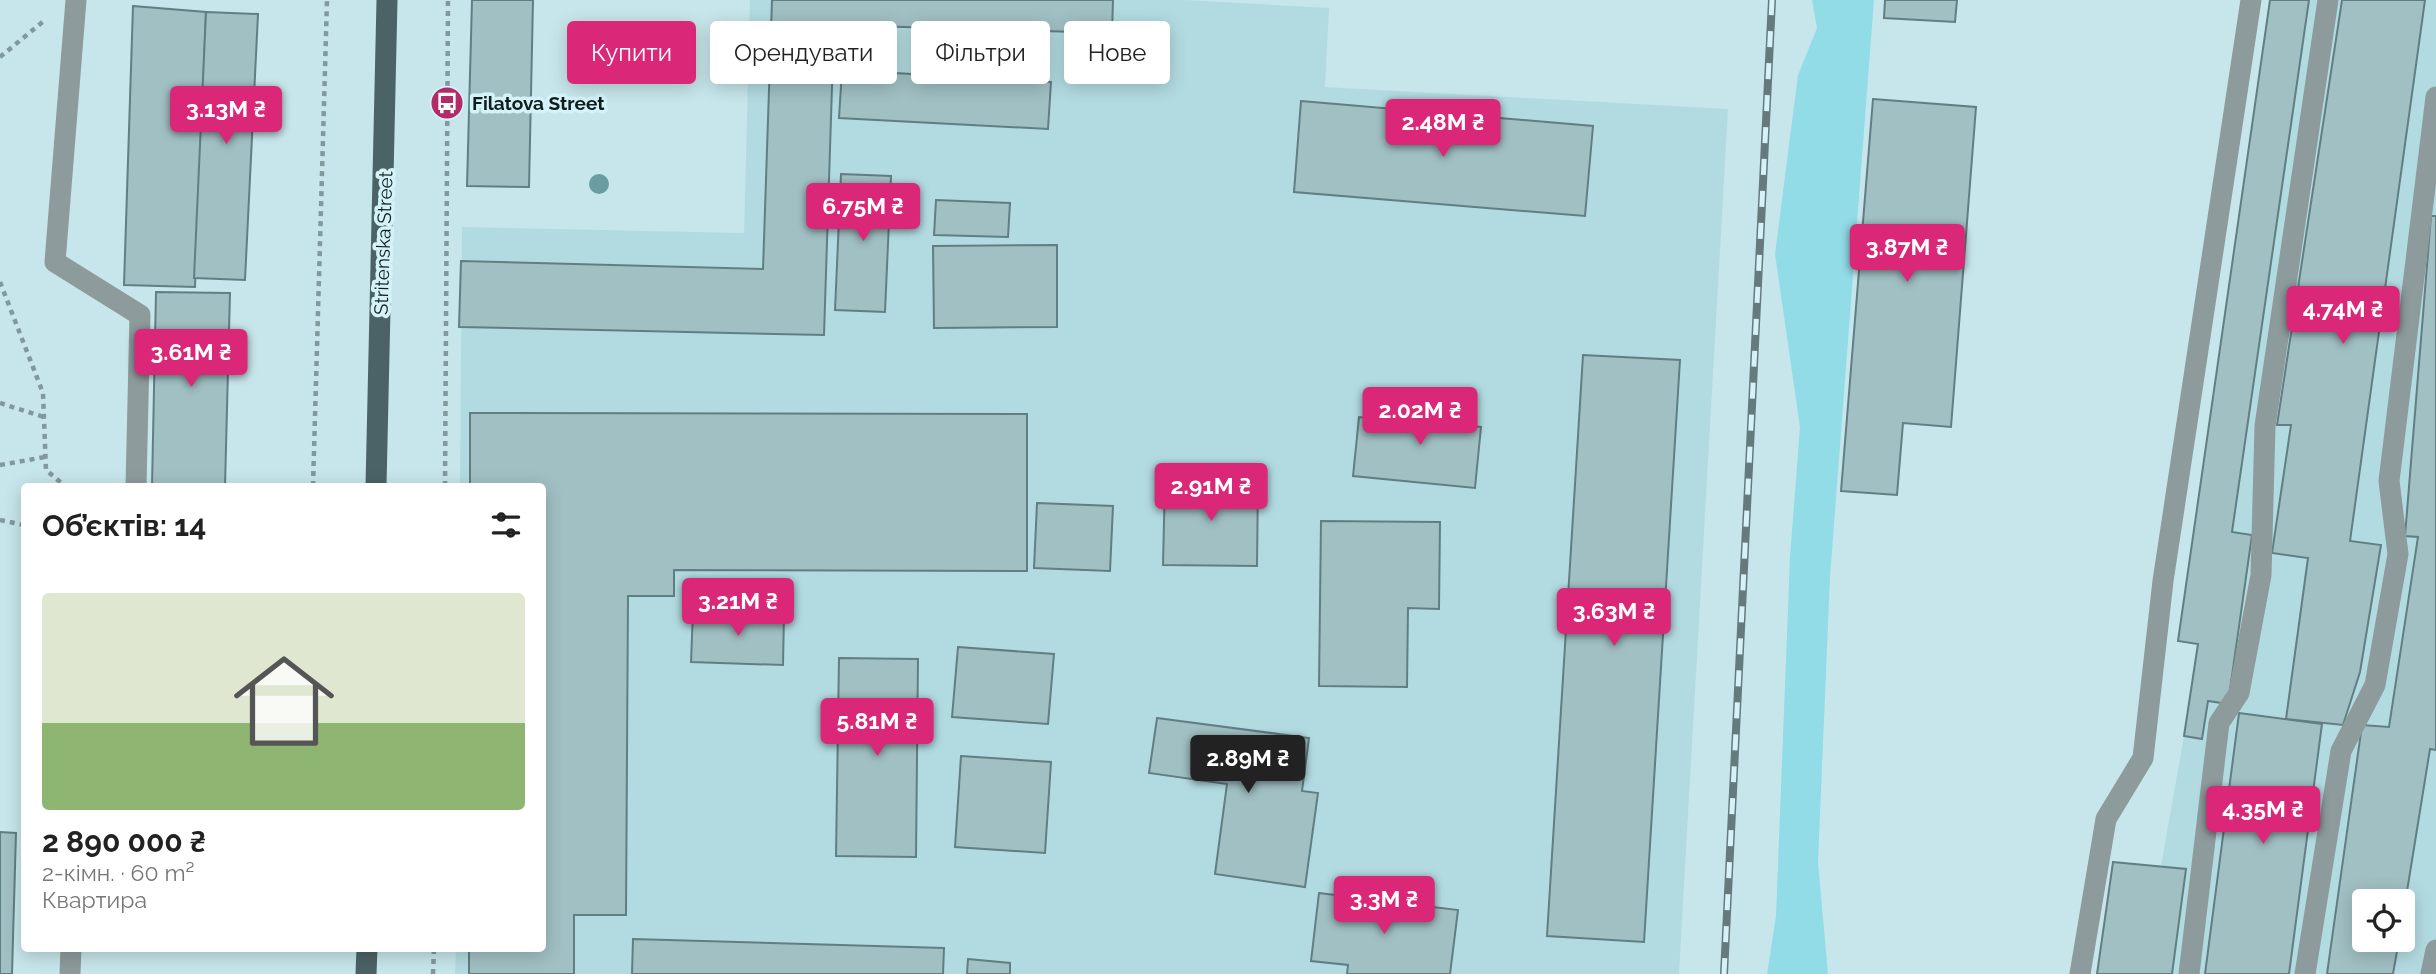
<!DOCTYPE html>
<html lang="uk">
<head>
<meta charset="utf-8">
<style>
	:root { --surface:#fff; --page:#f6f6f6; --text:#222; --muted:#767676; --line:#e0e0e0; --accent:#db2777 }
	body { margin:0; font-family:Raleway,sans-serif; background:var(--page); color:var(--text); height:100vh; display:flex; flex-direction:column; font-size:26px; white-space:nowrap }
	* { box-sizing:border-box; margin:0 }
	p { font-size:23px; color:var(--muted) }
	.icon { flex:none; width:38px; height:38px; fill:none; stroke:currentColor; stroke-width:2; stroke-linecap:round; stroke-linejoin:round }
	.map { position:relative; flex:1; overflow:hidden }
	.side { position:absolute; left:21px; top:483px; width:525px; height:469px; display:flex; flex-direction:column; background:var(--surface); border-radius:7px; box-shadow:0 4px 18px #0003 }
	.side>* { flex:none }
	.hud { position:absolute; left:567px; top:21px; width:665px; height:63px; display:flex; gap:14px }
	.buttons { position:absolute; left:2352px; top:889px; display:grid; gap:14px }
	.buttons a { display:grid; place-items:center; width:63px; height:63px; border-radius:7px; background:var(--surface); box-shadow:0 4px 18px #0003; font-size:35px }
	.price { position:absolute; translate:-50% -60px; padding:0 16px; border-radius:7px; background:var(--accent); color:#fff; font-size:23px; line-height:46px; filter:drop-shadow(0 2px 4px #0008) }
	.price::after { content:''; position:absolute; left:50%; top:42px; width:21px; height:16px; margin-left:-10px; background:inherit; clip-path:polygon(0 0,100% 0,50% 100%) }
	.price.current { background:#222; color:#fff }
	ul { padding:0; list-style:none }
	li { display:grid; align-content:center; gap:14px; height:371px; padding:0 21px }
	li+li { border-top:2px solid var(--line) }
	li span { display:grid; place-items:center; height:217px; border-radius:7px; color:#555 }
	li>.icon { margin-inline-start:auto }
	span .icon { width:126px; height:126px; fill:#fffc; stroke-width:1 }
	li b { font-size:30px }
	h2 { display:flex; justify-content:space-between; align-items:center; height:84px; padding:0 21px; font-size:30px }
	.chip { padding:0 24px; border-radius:7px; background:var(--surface); box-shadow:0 4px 18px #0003; font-size:24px; line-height:63px }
	.chip.current { background:var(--accent); color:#fff }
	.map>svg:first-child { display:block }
	.built { fill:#b2dbe1; fill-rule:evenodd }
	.green { fill:#91dce7 }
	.building { fill:#a1c0c4; stroke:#617e83; stroke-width:2 }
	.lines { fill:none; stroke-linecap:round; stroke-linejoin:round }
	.path { stroke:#81989c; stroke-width:4.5; stroke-dasharray:5 5; stroke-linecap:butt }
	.minor { stroke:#8e9b9d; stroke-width:21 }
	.major { stroke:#4b6366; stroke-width:21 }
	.rail-casing { stroke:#667a7d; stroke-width:8 }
	.rail { stroke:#d4f3f8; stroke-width:5; stroke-dasharray:16; stroke-linecap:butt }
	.tree { fill:#6a9ca2 }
	.labels { text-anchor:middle; stroke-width:7; stroke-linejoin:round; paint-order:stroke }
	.poi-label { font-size:19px; font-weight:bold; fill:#111c1e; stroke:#d4f3f8; text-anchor:start }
	.street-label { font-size:19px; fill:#111c1e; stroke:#d4f3f8 }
</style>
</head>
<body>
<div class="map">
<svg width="2436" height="974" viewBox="0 0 2436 974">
	<rect width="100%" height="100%" fill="#c7e6eb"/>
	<g class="built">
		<polygon points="750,0 1185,0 1329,8 1325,87 1728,109 1679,974 455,974 456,949 542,948 542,486 460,486 462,227 744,233"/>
		<path d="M2270 0H2436V974H2097L2113 862 2161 866 2184 736 2197 645 2178 641ZM2364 901H2403V940H2364Z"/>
	</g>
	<polygon class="green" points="1812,0 1874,0 1830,577 1818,862 1828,974 1767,974 1776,916 1790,557 1800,427 1775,254 1798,75 1817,28"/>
	<g class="building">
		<polygon points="472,0 533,0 529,187 467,186"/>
		<polygon points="772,0 1113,0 1112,33 834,25 824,335 459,327 461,261 763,269"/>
		<polygon points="1885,0 1957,0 1955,22 1884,18"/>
		<polygon points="2270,0 2309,0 2232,532 2252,535 2228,704 2208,701 2202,739 2184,736 2198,644 2178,641"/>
		<polygon points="2342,0 2425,0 2350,541 2381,545 2360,672 2343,725 2286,719 2308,558 2272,553 2291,425 2277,425"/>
		<polygon points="133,6 206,12 195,287 124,285"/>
		<polygon points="206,12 258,14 245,280 194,278"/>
		<polygon points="842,70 1051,82 1048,129 839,118"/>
		<polygon points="1873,99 1976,107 1951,427 1903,423 1897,495 1841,491"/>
		<polygon points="1301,101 1593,126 1585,216 1294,192"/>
		<polygon points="841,174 891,176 885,312 835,310"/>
		<polygon points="936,200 1010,203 1008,237 934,235"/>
		<polygon points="2431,216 2436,216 2436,750 2430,749 2403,916 2403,901 2364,901 2364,940 2399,940 2393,974 2327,974 2362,725 2389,727 2418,537 2405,536"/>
		<polygon points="1057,245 1057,327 934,328 933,246"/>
		<polygon points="156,292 230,293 225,486 152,486"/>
		<polygon points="1583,355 1680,360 1644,942 1547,936"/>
		<polygon points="1423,390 1456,393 1453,424 1481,427 1475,488 1353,476 1359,417 1420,423"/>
		<polygon points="470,413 1027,414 1027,571 674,570 674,596 628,596 626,915 574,915 574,974 469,974 469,948 542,948 542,486 470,486"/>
		<polygon points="1165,479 1258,480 1257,566 1163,565"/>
		<polygon points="1037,503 1113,506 1110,571 1034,568"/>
		<polygon points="1321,521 1440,522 1439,609 1408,608 1407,687 1319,686"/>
		<polygon points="693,611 784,614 783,665 691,662"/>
		<polygon points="958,647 1054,654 1048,724 952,717"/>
		<polygon points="839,658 918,659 916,857 836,856"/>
		<polygon points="2239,713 2322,724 2289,974 2205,974"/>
		<polygon points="1157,718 1309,738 1302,791 1318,793 1305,887 1215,874 1227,784 1149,773"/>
		<polygon points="961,756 1051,762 1045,853 955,847"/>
		<polygon points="0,832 16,833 12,974 0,974"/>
		<polygon points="2113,862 2186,869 2172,974 2097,974"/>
		<polygon points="1319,893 1458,910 1450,974 1347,974 1348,965 1311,961"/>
		<polygon points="633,939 944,948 943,974 632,974"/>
		<polygon points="968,959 1010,963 1010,974 967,974"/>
	</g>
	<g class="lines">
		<g class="path">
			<polyline points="0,57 45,20"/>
			<polyline points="0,282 43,393 46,470 65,486"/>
			<polyline points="0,403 44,417"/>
			<polyline points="0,465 45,457"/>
			<polyline points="313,486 327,0"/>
			<polyline points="445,486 448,0"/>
			<polyline points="0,520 24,525"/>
			<polyline points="433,974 434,948"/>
		</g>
		<g class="minor">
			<polyline points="76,0 55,262 140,315 136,486"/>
			<polyline points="70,974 71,948"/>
			<polyline points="2080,974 2106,819 2143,758 2163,581 2251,0"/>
			<polyline points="2189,974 2219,723 2239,693 2261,575 2265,426 2328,0"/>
			<polyline points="2305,974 2341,751 2375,685 2398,554 2389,481 2436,97"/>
			<polyline points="2431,974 2436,950"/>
		</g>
		<g class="major">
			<polyline points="376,486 387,0"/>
			<polyline points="366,974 367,948"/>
		</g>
		<defs>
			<polyline id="rail" points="1724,974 1772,0"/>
		</defs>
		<use href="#rail" class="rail-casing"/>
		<use href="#rail" class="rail"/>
	</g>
	<circle class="tree" cx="599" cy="184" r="10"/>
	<defs>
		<symbol id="bus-disc" viewBox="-11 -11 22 22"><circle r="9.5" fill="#b32a69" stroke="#d4f3f8"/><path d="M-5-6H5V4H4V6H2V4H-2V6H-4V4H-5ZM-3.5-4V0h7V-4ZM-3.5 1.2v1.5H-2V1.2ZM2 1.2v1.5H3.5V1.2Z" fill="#fff"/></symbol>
	</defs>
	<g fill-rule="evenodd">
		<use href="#bus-disc" x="428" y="84" width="38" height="38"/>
	</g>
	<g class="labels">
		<g class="poi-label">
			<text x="472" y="110">Filatova Street</text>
		</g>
		<g class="street-label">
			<text transform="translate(383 243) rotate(-88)" y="7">Stritenska Street</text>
		</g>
	</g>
</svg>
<div class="buttons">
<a><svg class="icon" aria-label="locate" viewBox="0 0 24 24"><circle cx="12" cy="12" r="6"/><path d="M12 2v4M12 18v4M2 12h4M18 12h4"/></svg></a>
</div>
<b class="price" style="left:226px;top:146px">3.13M ₴</b>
<b class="price" style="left:1443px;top:159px">2.48M ₴</b>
<b class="price" style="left:863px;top:243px">6.75M ₴</b>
<b class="price" style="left:1907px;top:284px">3.87M ₴</b>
<b class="price" style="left:2343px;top:346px">4.74M ₴</b>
<b class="price" style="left:191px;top:389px">3.61M ₴</b>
<b class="price" style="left:1420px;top:447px">2.02M ₴</b>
<b class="price" style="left:1211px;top:523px">2.91M ₴</b>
<b class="price" style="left:738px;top:638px">3.21M ₴</b>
<b class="price" style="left:1614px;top:648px">3.63M ₴</b>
<b class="price" style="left:877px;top:758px">5.81M ₴</b>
<b class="price current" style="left:1248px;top:795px">2.89M ₴</b>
<b class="price" style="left:2263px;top:846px">4.35M ₴</b>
<b class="price" style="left:1384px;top:936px">3.3M ₴</b>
<div class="hud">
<a class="chip current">Купити</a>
<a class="chip">Орендувати</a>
<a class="chip">Фільтри</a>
<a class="chip">Нове</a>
</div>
<section class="side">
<h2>Об’єктів: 14<svg class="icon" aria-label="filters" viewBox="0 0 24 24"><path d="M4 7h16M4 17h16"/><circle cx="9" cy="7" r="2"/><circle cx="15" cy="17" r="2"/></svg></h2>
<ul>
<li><span style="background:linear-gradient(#dfe7d0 60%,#8fb573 0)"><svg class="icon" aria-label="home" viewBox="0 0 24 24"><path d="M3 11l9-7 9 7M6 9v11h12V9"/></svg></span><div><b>2 890 000 ₴</b><p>2-кімн. · 60 m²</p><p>Квартира</p></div></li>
</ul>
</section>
</div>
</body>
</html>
